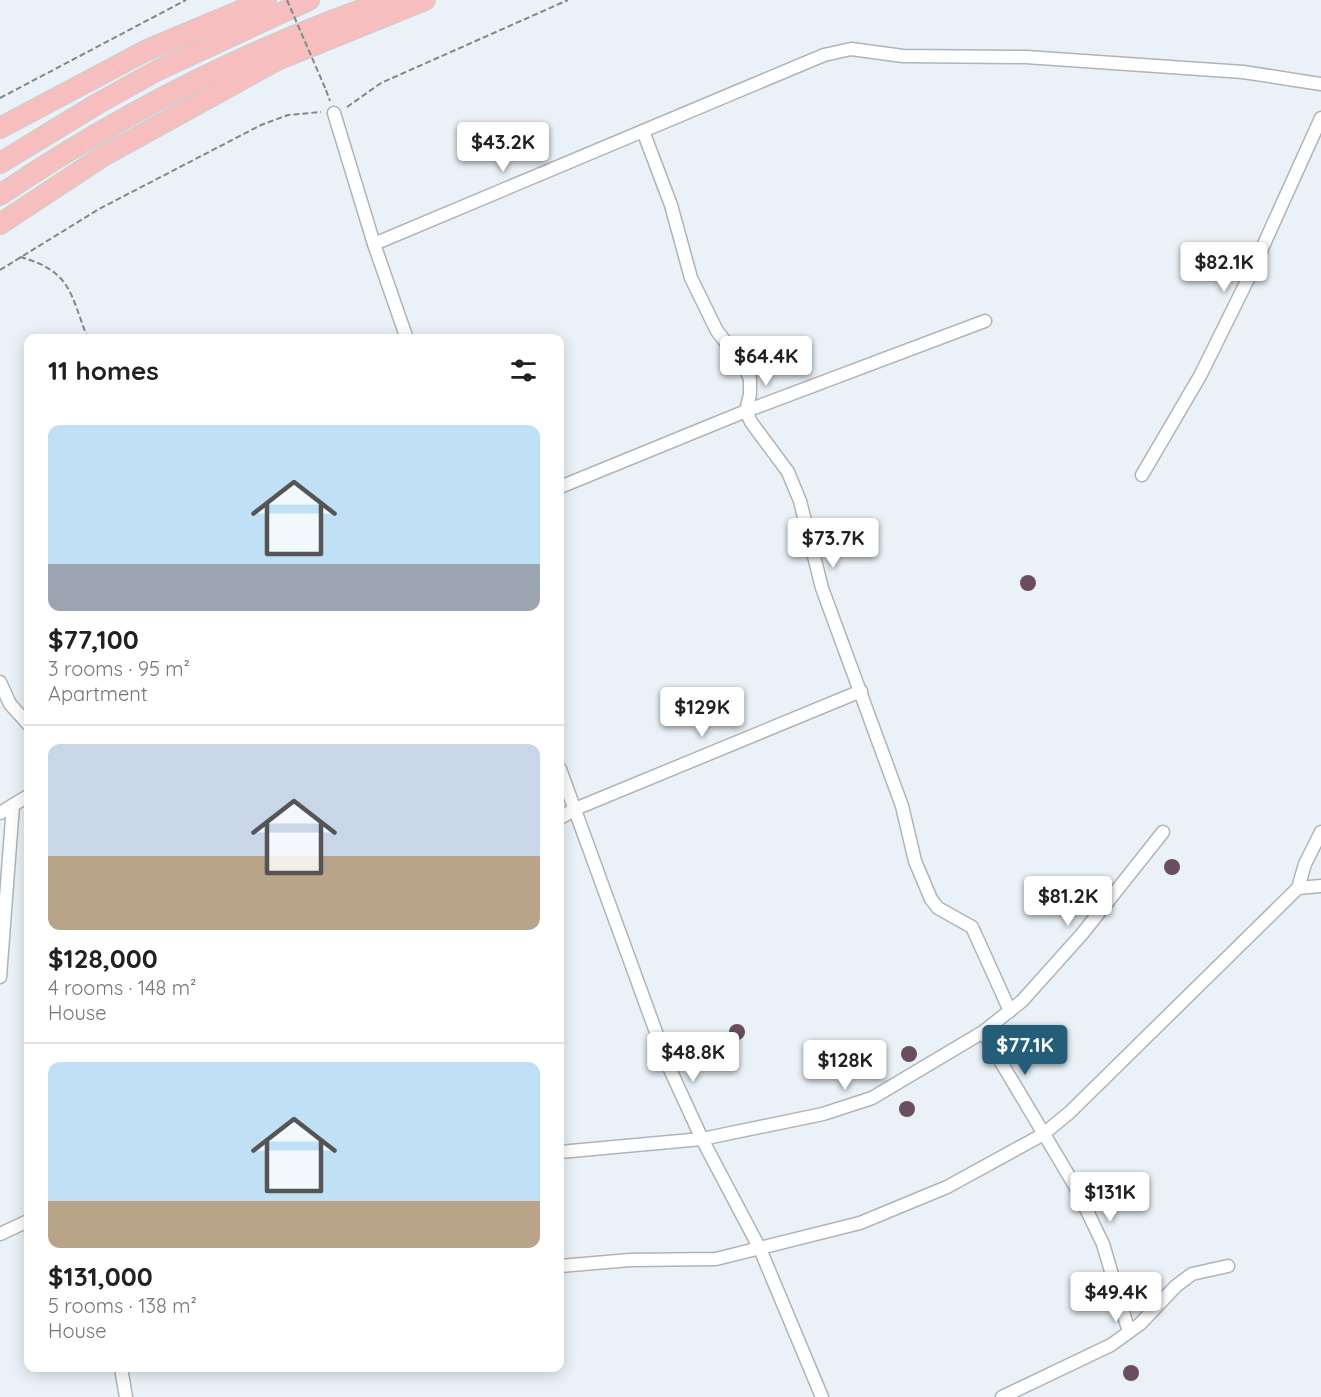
<!DOCTYPE html>
<html lang="en">
<head>
<meta charset="utf-8">
<style>
	:root { --surface:#fff; --page:#f6f6f6; --text:#202124; --muted:#757577; --line:#e0e0e0; --accent:#245d77 }
	body { margin:0; font-family:Quicksand,sans-serif; background:var(--page); color:var(--text); height:100vh; display:flex; flex-direction:column; font-size:22px; white-space:nowrap }
	* { box-sizing:border-box; margin:0 }
	p { font-size:20px; color:var(--muted) }
	.icon { flex:none; width:33px; height:33px; fill:none; stroke:currentColor; stroke-width:2; stroke-linecap:round; stroke-linejoin:round }
	.map { position:relative; flex:1; overflow:hidden }
	.details { position:absolute; left:24px; top:334px; width:540px; height:1038px; display:flex; flex-direction:column; background:var(--surface); border-radius:12px; box-shadow:0 3px 15px #0003 }
	.details>* { flex:none }
	.price { position:absolute; translate:-50% -51px; padding:0 14px; border-radius:6px; background:#fff; color:#222; font-size:20px; line-height:39px; filter:drop-shadow(0 2px 3px #0008) }
	.price::after { content:''; position:absolute; left:50%; top:36px; width:18px; height:14px; margin-left:-9px; background:inherit; clip-path:polygon(0 0,100% 0,50% 100%) }
	.price.active { background:var(--accent); color:#fff }
	ul { padding:0; list-style:none }
	li { display:grid; align-content:center; gap:12px; height:318px; padding:0 24px }
	li+li { border-top:2px solid var(--line) }
	li span { display:grid; place-items:center; height:186px; border-radius:12px; color:#555 }
	li>.icon { margin-inline-start:auto }
	span .icon { width:108px; height:108px; fill:#fffc; stroke-width:1 }
	li b { font-size:26px }
	h2 { display:flex; justify-content:space-between; align-items:center; height:72px; padding:0 24px; font-size:26px }
	.map>svg:first-child { display:block }
	.building { fill:#6a4e5e }
	.lines { fill:none; stroke-linecap:round; stroke-linejoin:round }
	.street-casing { stroke:#adb4ba; stroke-width:15 }
	.primary-casing { stroke:#cdcece; stroke-width:22 }
	.path { stroke:#81878b; stroke-width:2; stroke-dasharray:6 3; stroke-linecap:butt }
	.street { stroke:#fff; stroke-width:12 }
	.primary { stroke:#f6bebf; stroke-width:20 }
	.path-bridge { stroke:#81878b; stroke-width:2; stroke-dasharray:6 3; stroke-linecap:butt }
</style>
</head>
<body>
<div class="map">
<svg width="1321" height="1397" viewBox="0 0 1321 1397">
	<rect width="100%" height="100%" fill="#eaf2f8"/>
	<g class="building">
		<circle cx="1028" cy="583" r="8"/>
		<circle cx="1172" cy="867" r="8"/>
		<circle cx="737" cy="1032" r="8"/>
		<circle cx="909" cy="1054" r="8"/>
		<circle cx="864" cy="1056" r="8"/>
		<circle cx="907" cy="1109" r="8"/>
		<circle cx="1131" cy="1373" r="8"/>
	</g>
	<g class="lines">
		<defs>
			<g id="street">
				<polyline points="334,113 374,244 407,339"/>
				<polyline points="643,131 671,205 691,278 717,331 745,367 750,379 750,394 746,411 751,422 788,472 800,501 822,588 902,806 915,861 931,899 938,908 972,927 1010,1011"/>
				<polyline points="374,244 824,55 851,49 903,56 1026,57 1243,72 1321,84"/>
				<polyline points="1142,475 1200,376 1250,275 1321,118"/>
				<polyline points="560,487 746,411 985,321"/>
				<polyline points="0,682 10,704 28,724"/>
				<polyline points="560,769 668,1065 702,1139 760,1249 822,1397"/>
				<polyline points="0,813 28,796"/>
				<polyline points="560,818 575,809 861,691"/>
				<polyline points="1298,888 1321,886"/>
				<polyline points="0,977 13,805"/>
				<polyline points="983,1032 1075,1186 1103,1244 1129,1332"/>
				<polyline points="560,1152 702,1139 823,1114 872,1098 983,1032 1022,1001 1082,934 1163,832"/>
				<polyline points="0,1234 28,1221"/>
				<polyline points="560,1266 630,1260 716,1259 860,1223 947,1187 1042,1135 1069,1113 1298,888 1305,864 1321,832"/>
				<polyline points="121,1368 126,1397"/>
				<polyline points="1002,1397 1111,1345 1140,1324 1176,1286 1192,1274 1228,1266"/>
			</g>
			<g id="primary">
				<polyline points="0,128 147,50 266,0"/>
				<polyline points="0,163 97,104 158,70 309,0"/>
				<path d="M0 195C120 114 252 47 389 0"/>
				<polyline points="0,224 103,156 277,60 425,0"/>
			</g>
		</defs>
		<use href="#street" class="street-casing"/>
		<use href="#primary" class="primary-casing"/>
		<g class="path">
			<polyline points="326,90 330,101"/>
			<polyline points="0,98 186,0"/>
			<polyline points="347,107 381,83 568,0"/>
			<path d="M20 257C72 271 70 294 88 339"/>
			<polyline points="0,270 99,209 261,125 288,115 321,112"/>
		</g>
		<use href="#street" class="street"/>
		<use href="#primary" class="primary"/>
		<polyline class="path-bridge" points="287,0 326,90"/>
	</g>
</svg>
<b class="price" style="left:503px;top:173px">$43.2K</b>
<b class="price" style="left:1224px;top:293px">$82.1K</b>
<b class="price" style="left:766px;top:387px">$64.4K</b>
<b class="price" style="left:833px;top:569px">$73.7K</b>
<b class="price" style="left:702px;top:738px">$129K</b>
<b class="price" style="left:1068px;top:927px">$81.2K</b>
<b class="price active" style="left:1025px;top:1076px">$77.1K</b>
<b class="price" style="left:693px;top:1083px">$48.8K</b>
<b class="price" style="left:845px;top:1091px">$128K</b>
<b class="price" style="left:1110px;top:1223px">$131K</b>
<b class="price" style="left:1116px;top:1323px">$49.4K</b>
<section class="details">
<h2>11 homes<svg class="icon" aria-label="filters" viewBox="0 0 24 24"><path d="M4 7h16M4 17h16"/><circle cx="9" cy="7" r="2"/><circle cx="15" cy="17" r="2"/></svg></h2>
<ul>
<li><span style="background:linear-gradient(#bfe0f5 75%,#9aa5b1 0)"><svg class="icon" aria-label="home" viewBox="0 0 24 24"><path d="M3 11l9-7 9 7M6 9v11h12V9"/></svg></span><div><b>$77,100</b><p>3 rooms · 95 m²</p><p>Apartment</p></div></li>
<li><span style="background:linear-gradient(#c9d6e8 60%,#b9a48a 0)"><svg class="icon" aria-label="home" viewBox="0 0 24 24"><path d="M3 11l9-7 9 7M6 9v11h12V9"/></svg></span><div><b>$128,000</b><p>4 rooms · 148 m²</p><p>House</p></div></li>
<li><span style="background:linear-gradient(#bfe0f5 75%,#b9a48a 0)"><svg class="icon" aria-label="home" viewBox="0 0 24 24"><path d="M3 11l9-7 9 7M6 9v11h12V9"/></svg></span><div><b>$131,000</b><p>5 rooms · 138 m²</p><p>House</p></div></li>
</ul>
</section>
</div>
</body>
</html>
